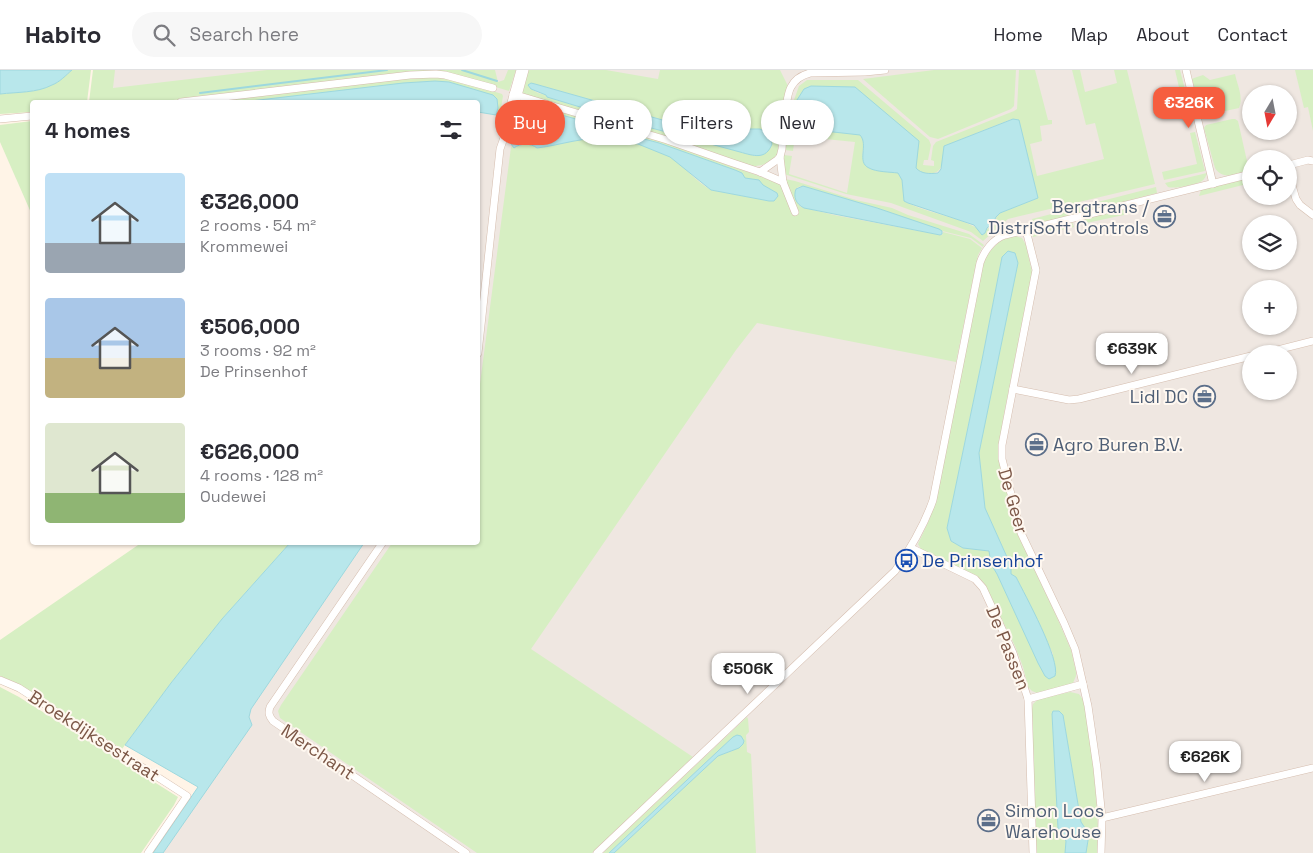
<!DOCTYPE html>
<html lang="en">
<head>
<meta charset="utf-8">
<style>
	:root { --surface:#fff; --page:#f7f7f7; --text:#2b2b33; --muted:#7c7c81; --line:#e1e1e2; --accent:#f65e3f }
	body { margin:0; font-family:"Space Grotesk",sans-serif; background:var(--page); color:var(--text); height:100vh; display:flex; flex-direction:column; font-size:19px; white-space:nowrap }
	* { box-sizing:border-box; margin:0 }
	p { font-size:16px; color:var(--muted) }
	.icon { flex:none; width:28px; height:28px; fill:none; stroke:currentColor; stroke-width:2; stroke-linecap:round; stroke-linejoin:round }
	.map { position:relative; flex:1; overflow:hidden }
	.sheet { position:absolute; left:30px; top:30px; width:450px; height:445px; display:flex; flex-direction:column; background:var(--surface); border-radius:5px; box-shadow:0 1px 4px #0004 }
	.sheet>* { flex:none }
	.banner { position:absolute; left:495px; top:30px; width:475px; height:45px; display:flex; gap:10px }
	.needle { width:32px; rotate:190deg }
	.controls { position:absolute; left:1242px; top:15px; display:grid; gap:10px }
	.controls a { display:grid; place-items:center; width:55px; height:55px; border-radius:50%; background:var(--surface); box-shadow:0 1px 4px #0004; font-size:25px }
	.price { position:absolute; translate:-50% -42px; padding:0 11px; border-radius:10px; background:#fff; color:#222; font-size:16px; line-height:32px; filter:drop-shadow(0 1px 2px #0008) }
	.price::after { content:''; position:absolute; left:50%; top:30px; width:15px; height:11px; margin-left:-8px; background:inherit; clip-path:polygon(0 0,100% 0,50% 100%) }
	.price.active { background:var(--accent); color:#fff }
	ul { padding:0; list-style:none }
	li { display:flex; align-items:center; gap:15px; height:125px; padding:0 15px }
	li span { display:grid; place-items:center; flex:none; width:140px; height:100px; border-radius:5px; color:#555 }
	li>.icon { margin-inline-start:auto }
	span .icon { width:60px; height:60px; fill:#fffc; stroke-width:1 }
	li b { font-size:21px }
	h2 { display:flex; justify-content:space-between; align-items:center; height:60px; padding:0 15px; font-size:21px }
	.tag { padding:0 18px; border-radius:22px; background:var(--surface); box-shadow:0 1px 4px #0004; font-size:18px; line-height:45px }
	.tag.active { background:var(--accent); color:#fff }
	header { display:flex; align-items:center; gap:30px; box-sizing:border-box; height:70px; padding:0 25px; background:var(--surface); border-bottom:1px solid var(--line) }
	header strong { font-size:24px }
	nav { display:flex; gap:28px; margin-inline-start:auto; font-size:18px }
	.search { width:350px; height:45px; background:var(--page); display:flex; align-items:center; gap:12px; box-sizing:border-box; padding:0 18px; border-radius:28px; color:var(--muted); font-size:19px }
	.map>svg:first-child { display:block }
	.industrial { fill:#efe7e1; fill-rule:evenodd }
	.green { fill:#d7efc3; fill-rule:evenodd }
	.water { fill:#b8e7eb; stroke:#9dd8de }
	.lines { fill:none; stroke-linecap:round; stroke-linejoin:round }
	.stream { stroke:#9dd8de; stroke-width:2 }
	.minor-casing { stroke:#d5bdae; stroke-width:8 }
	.minor { stroke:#fff; stroke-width:7 }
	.labels { text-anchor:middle; stroke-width:4; stroke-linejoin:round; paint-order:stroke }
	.service-label { font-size:18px; fill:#4e5e75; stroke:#fff8f0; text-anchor:end }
	.street-label { font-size:18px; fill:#7c5747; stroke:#fff8f0 }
	.transit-label { font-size:18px; fill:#164399; stroke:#fff8f0; text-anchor:start }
</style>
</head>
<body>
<header>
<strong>Habito</strong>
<div class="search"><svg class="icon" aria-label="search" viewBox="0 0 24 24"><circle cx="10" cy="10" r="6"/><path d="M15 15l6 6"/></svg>Search here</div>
<nav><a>Home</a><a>Map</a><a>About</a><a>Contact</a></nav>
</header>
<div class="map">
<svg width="1313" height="783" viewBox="0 0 1313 783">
	<rect width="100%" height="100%" fill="#fff4e7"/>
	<path class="industrial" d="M94 0H1313V783H157L201 722 347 473 478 472V32H190L188 24 90 32ZM1251 24H1289V61H1251ZM1251 89H1289V126H1251ZM1251 154H1289V191H1251ZM1251 219H1289V256H1251ZM1251 284H1289V321H1251Z"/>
	<g class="green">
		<path d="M72 0H91L87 32H32V42L0 44V24C17 22 37 23 52 15 60 12 66 5 72 0Z"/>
		<polygon points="93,0 115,0 113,18 267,0 495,0 498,12 504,10 508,0 516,0 509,21 462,7 446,3 153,32 89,32"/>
		<path d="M527 0H606L658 9 660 0H780L788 16 778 84C769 93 764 96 752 96L522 24ZM535 14 666 51 703 46 750 59H760L769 64 772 70 762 85 756 86 633 53 547 27 546 25 538 23 531 19 529 16Z"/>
		<polygon points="934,0 1016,0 1014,36 1011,39 938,69 930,67 863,9"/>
		<path d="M1019 0H1035L1048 50H1052V54L1040 56 1042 71 1030 74 1037 106 1104 89 1095 53 1086 55 1072 0H1080L1085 22 1117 13 1114 0H1127L1155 114 1008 149 983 171 971 162 891 133 846 124 784 104 783 92 784 85 792 86 789 104 847 123 855 72 795 66 793 81 785 80 790 34 794 30 799 16 807 10H858L929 70 931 75 928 90H924L923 95 934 96V91L931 90 933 76 936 72 1014 41 1017 39ZM1012 49 1018 50 1038 128 1000 143C997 146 996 148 994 152 991 156 987 158 985 163 961 146 930 145 904 131L902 110 898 103 870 99C868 95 863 90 863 87 861 78 868 74 860 65L916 98C920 102 922 103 927 103 945 106 943 88 944 76Z"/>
		<polygon points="1175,0 1180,0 1193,51 1187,52"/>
		<polygon points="1295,0 1313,0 1313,61 1308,37 1304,38"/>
		<path d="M1235 4C1237 14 1244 28 1239 38L1202 46 1192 9 1194 8 1203 5 1210 10Z"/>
		<polygon points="427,6 458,10 502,24 503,26 499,50 498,50 496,45 498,38 430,11 242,32 197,32"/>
		<path d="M527 31 623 58 776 112 782 115 793 131 785 109 795 111 856 130 892 138 908 145 969 164 984 175 983 177 971 168 942 161 877 138 803 116 798 117 795 120 799 135 801 137 834 145 940 165H942L943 162 970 169 982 178 978 185 956 292 757 253 736 280 531 579 693 687 592 783H477L280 648 278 641 281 635 392 473 478 472V329L511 77 512 76 514 78C521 74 531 73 537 78L585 69H610L614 66 612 60 531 36 525 38 519 54 515 53 520 40ZM622 63 652 71 735 100 742 104 745 108 772 120 769 131 711 120C697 112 686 99 674 89 659 78 638 74 621 71L619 67Z"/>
		<path d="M1232 49H1235L1238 51 1249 100C1237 104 1223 111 1215 98L1204 58 1206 55Z"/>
		<polygon points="32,51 32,145 0,72 0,55"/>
		<polygon points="1195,62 1205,101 1164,110 1162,102 1197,94 1190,63"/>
		<path d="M1207 103C1206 106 1204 111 1200 112 1194 115 1174 119 1168 117L1165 113Z"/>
		<polygon points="1250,107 1251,113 1199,126 1201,120"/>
		<polygon points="1156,117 1157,123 1034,155 1032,149"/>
		<polygon points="1132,137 1133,143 1082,154 1083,150"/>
		<polygon points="1072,152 1074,157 1033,167 1032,162"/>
		<path d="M1015 166 1022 168 1026 175 1032 202 1003 349 999 383V389L1017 463 1055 543 1071 580 1076 602V606L1073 613 1068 616 1037 623 1032 621 1028 617 1023 597 1015 576 984 513 978 507 922 481 918 474 930 448 984 190 989 182 1001 170ZM1002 187 997 292 979 383 985 438 1011 496V504L1016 507 1053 584 1045 606 997 504 991 494 989 481 963 478 951 471 947 458 982 290Z"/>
		<polygon points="141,473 290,473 222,549 171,613 122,679 16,613 0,606 0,570"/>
		<polygon points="0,617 19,627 178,727 174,735 141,783 0,783"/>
		<path d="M1070 622 1079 624 1084 631C1092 681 1099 732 1098 783H1086L1089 765 1081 752 1063 645 1059 641H1054L1052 644 1058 758 1066 771 1065 783H1036L1032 639 1033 634 1038 629Z"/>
		<polygon points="747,647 748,649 749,662 746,665 747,682 751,684 756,783 614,783 718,686 732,681 733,667 609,783 603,783 611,775"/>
	</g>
	<g class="water">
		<path d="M0 0H72C66 5 60 12 52 15 37 23 17 22 0 24Z"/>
		<polygon points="435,11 449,12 493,25 497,29 498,38 496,45 478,42 478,32 242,32 403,13"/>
		<path d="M531 13 535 14 666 51 703 46 750 59H760L769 64 772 74C766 90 754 86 740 82L633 53 547 27 546 25 531 19 528 15Z"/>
		<path d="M811 16 855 17 919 71 916 98C921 104 930 104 938 103L941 99 944 76 1013 49 1019 50 1038 128 1000 143 996 147 993 153 987 158 985 163 982 165 974 155 908 133 904 131 902 110 898 103C890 102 876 102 869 98 856 92 869 75 860 65L798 58 796 56 794 51 797 30 804 19Z"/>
		<path d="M530 36 611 59 614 66 609 69C584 66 562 75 537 78 531 73 520 73 514 78L511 74 512 69 525 38Z"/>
		<polygon points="622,63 659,73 735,100 742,103 745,108 759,110 763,115 777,123 778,126 774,131 769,131 711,120 670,87 638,74 621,71 619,67"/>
		<path d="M803 116 877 138 939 159 942 161V164L940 165 804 138C796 134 793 127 796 119Z"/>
		<path d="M1008 181 1015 183 1018 193 979 383 985 438 1011 496V504L1016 507C1025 525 1061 590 1055 606L1049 609 1045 606 1038 593 997 504 991 494 989 481 963 478 951 471 947 458 982 290 1002 187Z"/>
		<polygon points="290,473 364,473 251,639 249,647 252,655 163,783 153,783 198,717 125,675 171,613 222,549"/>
		<polygon points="1053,641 1059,641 1063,645 1081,752 1089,764 1086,783 1065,783 1066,771 1058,758 1052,644"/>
		<polygon points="737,665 741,666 744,671 743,674 739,678 718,686 614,783 609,783 733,667"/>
	</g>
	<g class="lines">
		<g class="stream">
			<polyline points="462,0 497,11"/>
			<polyline points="200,23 387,0"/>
		</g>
		<defs>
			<g id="minor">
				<polyline points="1186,0 1213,114"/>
				<polyline points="513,24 667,70 730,92 760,102 783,112"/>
				<polyline points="181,32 410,5 436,4 445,5 493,18"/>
				<polyline points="0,49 32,46"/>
				<polyline points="506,62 505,54 520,0"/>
				<polyline points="780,87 783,112 795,142"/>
				<polyline points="1289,95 1308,90 1313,91"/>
				<path d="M760 102 777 90 780 87 782 79C783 66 785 27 791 17 795 9 802 5 810 3L865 2 885 0"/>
				<polyline points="1289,105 1296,129 1300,135 1313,145"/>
				<polyline points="1026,160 1036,200 1002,375 1002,389 1021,463 1064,553 1075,579 1088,636 1097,698 1102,748 1101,783"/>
				<polyline points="478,283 500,79 506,62 510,55 525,0"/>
				<polyline points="1261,284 1313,271"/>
				<polyline points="1013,319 1069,330 1079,329 1251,286"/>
				<path d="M383 472 270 637C268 643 269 646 273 651L466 783"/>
				<polyline points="911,478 975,509 983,518 1013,583 1028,629 1033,783"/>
				<polyline points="0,610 19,618 187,726 148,783"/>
				<polyline points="1028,629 1083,614"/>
				<polyline points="1102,748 1313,698"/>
				<path d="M597 783 895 501C911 478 924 456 933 430L980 193C984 181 993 169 1005 165L1251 104"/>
			</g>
		</defs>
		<use href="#minor" class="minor-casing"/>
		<use href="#minor" class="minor"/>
	</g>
	<defs>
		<symbol id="office-ring" viewBox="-11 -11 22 22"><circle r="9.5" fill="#fff8f0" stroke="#5c6f8a" stroke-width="1.5"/><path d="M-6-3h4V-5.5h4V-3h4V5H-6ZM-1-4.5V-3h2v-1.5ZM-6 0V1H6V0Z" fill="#5c6f8a"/></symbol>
		<symbol id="bus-ring" viewBox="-11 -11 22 22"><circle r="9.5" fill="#fff8f0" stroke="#1a4fb4" stroke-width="1.5"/><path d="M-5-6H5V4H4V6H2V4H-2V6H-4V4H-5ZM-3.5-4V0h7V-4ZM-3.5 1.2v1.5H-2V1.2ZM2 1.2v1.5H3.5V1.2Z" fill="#1a4fb4"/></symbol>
	</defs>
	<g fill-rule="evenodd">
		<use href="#office-ring" x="1152" y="134" width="25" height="25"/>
		<use href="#office-ring" x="1192" y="314" width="25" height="25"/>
		<use href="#office-ring" x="1024" y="362" width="25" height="25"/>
		<use href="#bus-ring" x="894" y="478" width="25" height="25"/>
		<use href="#office-ring" x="976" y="738" width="25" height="25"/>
	</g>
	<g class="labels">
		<g class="service-label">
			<text x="1149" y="143">Bergtrans /<tspan x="1149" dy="21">DistriSoft Controls</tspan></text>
			<text x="1188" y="333">Lidl DC</text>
			<text x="1053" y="381" text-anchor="start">Agro Buren B.V.</text>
			<text x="1005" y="747" text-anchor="start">Simon Loos<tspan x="1005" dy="21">Warehouse</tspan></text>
		</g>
		<g class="street-label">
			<text transform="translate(1013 431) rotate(74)" y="6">De Geer</text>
			<text transform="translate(1008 578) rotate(68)" y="6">De Passen</text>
			<text transform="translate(94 666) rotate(33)" y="6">Broekdijksestraat</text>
			<text transform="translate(318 682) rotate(34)" y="6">Merchant</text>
		</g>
		<g class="transit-label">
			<text x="922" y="497">De Prinsenhof</text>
		</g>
	</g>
</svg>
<div class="controls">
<a><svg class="needle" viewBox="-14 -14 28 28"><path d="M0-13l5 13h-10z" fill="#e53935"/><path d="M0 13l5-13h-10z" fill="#7c7c81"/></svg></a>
<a><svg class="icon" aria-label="locate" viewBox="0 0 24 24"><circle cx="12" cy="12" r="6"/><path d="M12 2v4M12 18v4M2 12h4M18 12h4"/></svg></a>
<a><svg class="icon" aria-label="layers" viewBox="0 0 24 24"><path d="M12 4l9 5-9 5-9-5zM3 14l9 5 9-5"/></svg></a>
<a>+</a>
<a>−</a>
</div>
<b class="price active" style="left:1189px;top:59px">€326K</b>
<b class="price" style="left:1132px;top:305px">€639K</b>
<b class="price" style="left:748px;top:625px">€506K</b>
<b class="price" style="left:1205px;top:713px">€626K</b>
<div class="banner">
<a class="tag active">Buy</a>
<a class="tag">Rent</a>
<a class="tag">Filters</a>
<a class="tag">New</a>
</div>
<section class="sheet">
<h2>4 homes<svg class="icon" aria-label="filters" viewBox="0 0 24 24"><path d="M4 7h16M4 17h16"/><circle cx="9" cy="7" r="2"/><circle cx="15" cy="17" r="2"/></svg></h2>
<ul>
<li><span style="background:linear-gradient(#bfe0f5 70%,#9aa5b1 0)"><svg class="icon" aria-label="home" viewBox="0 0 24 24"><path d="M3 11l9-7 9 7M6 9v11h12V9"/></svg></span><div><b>€326,000</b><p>2 rooms · 54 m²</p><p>Krommewei</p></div></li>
<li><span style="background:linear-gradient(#a9c7e8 60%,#c2b280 0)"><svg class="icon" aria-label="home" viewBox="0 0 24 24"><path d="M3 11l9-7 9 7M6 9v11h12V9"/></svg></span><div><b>€506,000</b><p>3 rooms · 92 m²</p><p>De Prinsenhof</p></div></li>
<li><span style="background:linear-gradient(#dfe7d0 70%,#8fb573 0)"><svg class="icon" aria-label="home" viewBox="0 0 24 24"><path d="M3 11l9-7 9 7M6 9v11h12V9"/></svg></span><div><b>€626,000</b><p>4 rooms · 128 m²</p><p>Oudewei</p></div></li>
</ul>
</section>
</div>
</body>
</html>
